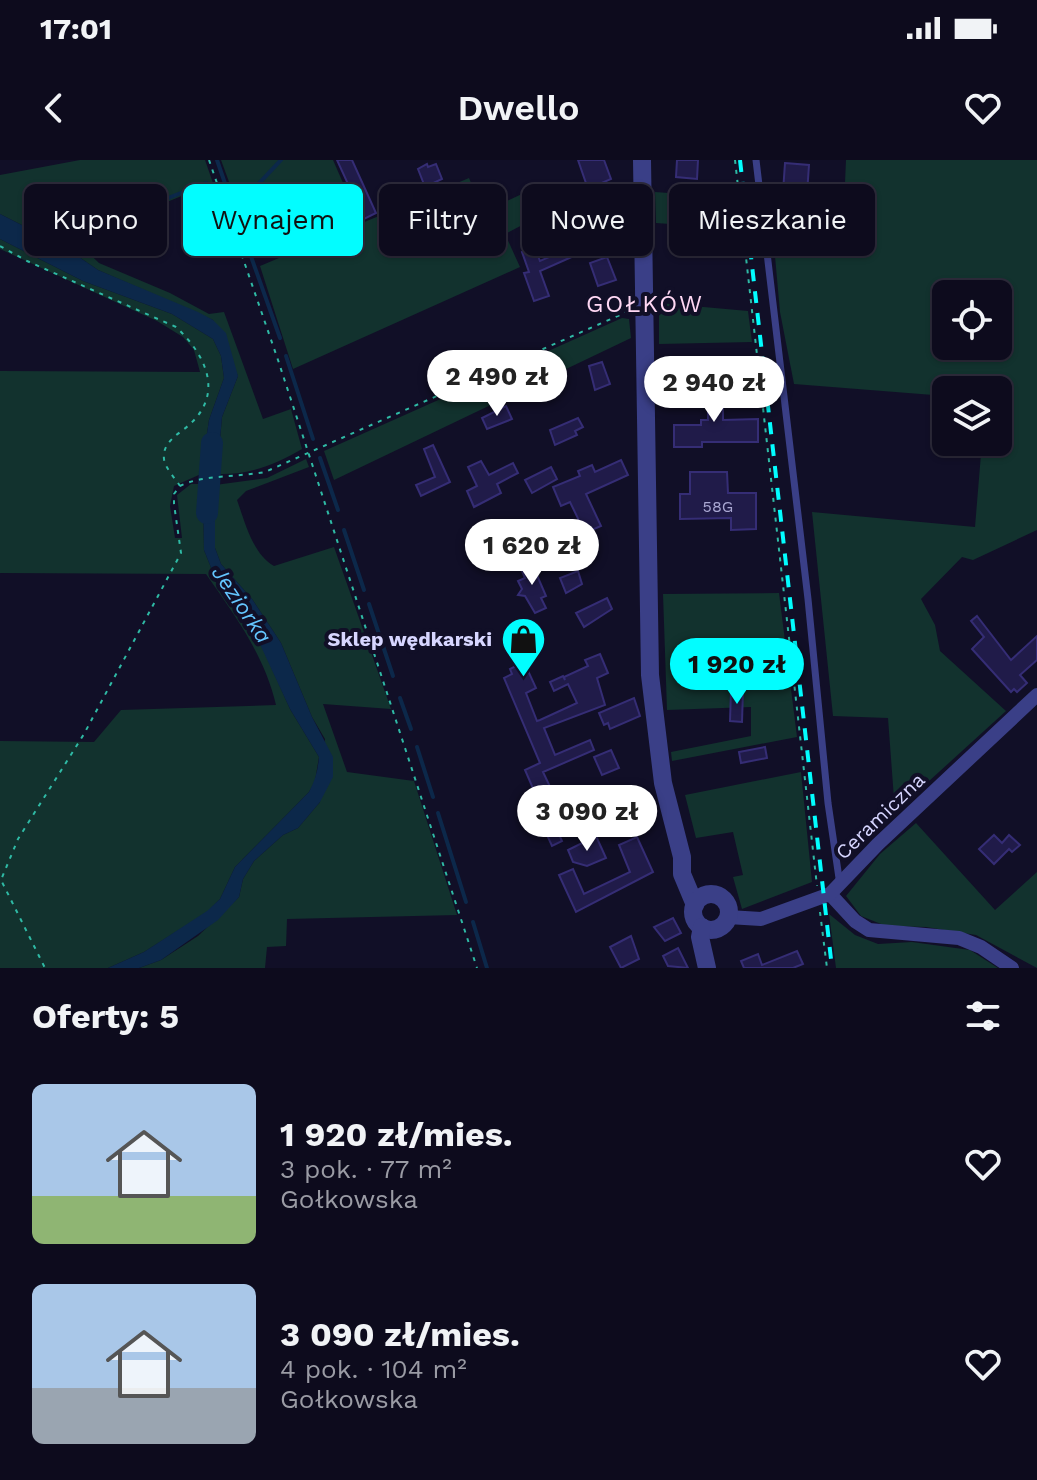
<!DOCTYPE html>
<html lang="pl">
<head>
<meta charset="utf-8">
<style>
	:root { --surface:#0d0b1d; --page:#161426; --text:#f1f3f6; --muted:#9a9ba4; --line:#2d2b3b; --accent:#02fdff }
	body { margin:0; font-family:"Work Sans",sans-serif; background:var(--page); color:var(--text); height:100vh; display:flex; flex-direction:column; font-size:30px; white-space:nowrap }
	* { box-sizing:border-box; margin:0 }
	p { font-size:26px; color:var(--muted) }
	.icon { flex:none; width:44px; height:44px; fill:none; stroke:currentColor; stroke-width:2; stroke-linecap:round; stroke-linejoin:round }
	.map { position:relative; height:808px; overflow:hidden }
	.sheet { display:flex; flex-direction:column; background:var(--surface); flex:1 }
	.sheet>* { flex:none }
	.hud { position:absolute; left:24px; top:24px; width:990px; height:72px; display:flex; gap:16px }
	.fabs { position:absolute; left:932px; top:120px; display:grid; gap:16px }
	.fabs a { display:grid; place-items:center; width:80px; height:80px; border-radius:12px; background:var(--surface); box-shadow:0 2px 6px #0004,0 0 0 2px var(--line); font-size:40px }
	.price { position:absolute; translate:-50% -68px; padding:0 18px; border-radius:28px; background:#fff; color:#222; font-size:26px; line-height:52px; filter:drop-shadow(0 2px 4px #0008) }
	.price::after { content:''; position:absolute; left:50%; top:48px; width:24px; height:18px; margin-left:-12px; background:inherit; clip-path:polygon(0 0,100% 0,50% 100%) }
	.price.active { background:var(--accent); color:#111 }
	ul { padding:0; list-style:none }
	li { display:flex; align-items:center; gap:24px; height:200px; padding:0 32px }
	li span { display:grid; place-items:center; flex:none; width:224px; height:160px; border-radius:12px; color:#555 }
	li>.icon { margin-inline-start:auto }
	span .icon { width:96px; height:96px; fill:#fffc; stroke-width:1 }
	li b { font-size:34px }
	h2 { display:flex; justify-content:space-between; align-items:center; height:96px; padding:0 32px; font-size:34px }
	.pill { padding:0 28px; border-radius:12px; background:var(--surface); box-shadow:0 2px 6px #0004,0 0 0 2px var(--line); font-size:28px; line-height:72px }
	.pill.active { background:var(--accent); color:#111 }
	.status { display:flex; justify-content:space-between; align-items:center; height:56px; padding:0 40px; background:var(--surface); direction:ltr }
	.status svg { height:22px; fill:currentColor }
	header { display:flex; justify-content:space-between; align-items:center; height:104px; padding:0 32px; background:var(--surface); font-size:36px; font-weight:600 }
	.map>svg:first-child { display:block }
	.green { fill:#12322e; fill-rule:evenodd }
	.water { fill:#0c284a }
	.lines { fill:none; stroke-linecap:round; stroke-linejoin:round }
	.stream { stroke:#0c284a; stroke-width:4 }
	.river { stroke:#0c284a; stroke-width:22 }
	.building { fill:#201b49; stroke:#352d75; stroke-width:2 }
	.path { stroke:#2fbaa5; stroke-width:2; stroke-dasharray:4 6; stroke-linecap:butt }
	.service { stroke:#3a3f87; stroke-width:7 }
	.minor { stroke:#3a3f87; stroke-width:14 }
	.tertiary { stroke:#3a3f87; stroke-width:18 }
	.rail { stroke:#02fdff; stroke-width:4; stroke-dasharray:12 10; stroke-linecap:butt }
	.labels { text-anchor:middle; stroke-width:8; stroke-linejoin:round; paint-order:stroke }
	.number-label { font-size:16px; fill:#a9a7d2 }
	.poi-label { font-size:20px; font-weight:bold; fill:#d7d6ff; stroke:#110f27; text-anchor:end }
	.street-label { font-size:20px; fill:#d7d6ff; stroke:#110f27 }
	.water-label { font-size:22px; font-style:italic; fill:#64c6ff; stroke:#110f27 }
	.quarter-label { font-size:24px; letter-spacing:2px; fill:#ffd8f4; stroke:#110f27 }
</style>
</head>
<body>
<div class="status"><b>17:01</b><svg viewBox="0 0 49 12"><path d="M0 12V9h3v3zM5 12V6h3v6zM10 12V3h3v9zM15 12V0h3v12zM26 1h20v11H26zM47 4h2v5h-2z"/></svg></div>
<header><svg class="icon" aria-label="back" viewBox="0 0 24 24"><path d="M15 5l-7 7 7 7"/></svg>Dwello<svg class="icon" aria-label="heart" viewBox="0 0 24 24"><path d="M12 20l-8-8c-3-5 5-10 8-4 3-6 11-1 8 4z"/></svg></header>
<div class="map">
<svg width="1037" height="808" viewBox="0 0 1037 808">
	<rect width="100%" height="100%" fill="#110f27"/>
	<g class="green">
		<path d="M80 0H205L213 23 75 80 99 103 170 133 209 154 224 152 263 259 291 249 302 289C274 305 250 315 217 314L222 257 238 216 213 160 98 110 63 86 0 54V15Z"/>
		<polygon points="221,0 333,0 347,32 250,79"/>
		<path d="M846 0H1037V370L973 400 962 397 921 439 935 465 940 491 1006 551 895 652 888 558 833 556 812 352 975 367 982 282H998V230H946V236L794 224 780 152 770 40 844 46ZM946 134H998V186H946Z"/>
		<polygon points="469,18 483,52 537,27 547,52 505,74 520,107 293,209 260,106"/>
		<polygon points="655,32 736,38 738,69 656,63"/>
		<path d="M0 79 83 121 172 154 213 179 221 196 224 218 209 260 201 314 174 326 170 346 175 378H182L177 335 191 324H203L204 390 212 410 259 480 290 549 319 597 315 621 309 632 235 707 220 739 207 752 144 792 108 808H0V581L94 582 121 550 276 545C264 494 235 456 206 414L0 413V211L200 212 194 190 183 177 157 161 0 89Z"/>
		<polygon points="659,143 748,151 752,182 659,184"/>
		<polygon points="622,158 629,159 631,178 334,320 324,291"/>
		<path d="M306 299 309 307 246 331 237 340C245 362 252 393 274 406L334 387 391 549 323 544 347 612 414 621 457 755 287 759 286 786 267 787 265 808H139L161 800 198 776 239 737 243 719 254 701 283 675 298 668 320 642 325 579 312 557 281 483 252 439 221 404 215 388V325L267 318Z"/>
		<polygon points="779,433 797,577 672,601 671,592 751,576 751,547 667,550 663,434"/>
		<polygon points="801,612 812,722 742,749 733,717 743,715 733,672 696,678 685,635"/>
		<polygon points="916,663 995,750 1037,712 1037,808 976,775 926,767 886,766 861,756 846,736 880,694"/>
		<polygon points="829,754 855,775 878,784 912,782 970,790 998,808 836,808"/>
	</g>
	<g class="water">
		<polygon points="0,54 63,86 98,110 198,152 213,160 226,173 238,216 222,257 217,314 201,314 209,260 224,218 221,196 213,179 172,154 83,121 0,79"/>
		<path d="M203 324 215 325V388L221 404 252 439 281 483 312 557 333 597V617L320 642 298 668 283 675 254 701 243 719 239 737 218 760 161 800 139 808H108L144 792 207 751 220 739 235 707 309 632C315 621 318 610 319 597L290 549 258 480 212 410 204 390Z"/>
	</g>
	<g class="lines">
		<g class="stream">
			<polyline points="217,0 240,67"/>
			<polyline points="234,50 281,0"/>
			<polyline points="50,85 206,23"/>
			<polyline points="248,88 280,178"/>
			<polyline points="286,196 313,279"/>
			<polyline points="320,298 338,350"/>
			<polyline points="344,370 364,430"/>
			<polyline points="369,444 393,516"/>
			<polyline points="400,538 411,569"/>
			<polyline points="417,587 433,637"/>
			<polyline points="438,653 466,742"/>
			<polyline points="473,762 487,808"/>
		</g>
		<polyline class="river" points="207,353 212,283"/>
	</g>
	<g class="building">
		<polygon points="337,0 352,0 376,53 364,59"/>
		<polygon points="578,0 604,0 611,19 588,29"/>
		<polygon points="677,0 698,0 697,19 676,17"/>
		<polygon points="785,3 809,5 807,34 783,32"/>
		<polygon points="427,4 428,7 436,4 442,19 425,27 418,9"/>
		<polygon points="566,51 571,62 540,76 535,66"/>
		<polygon points="534,86 540,101 570,88 574,96 540,111 549,136 534,141 524,113 529,112 522,92"/>
		<polygon points="607,97 616,120 598,126 590,103"/>
		<polygon points="602,202 610,224 595,230 589,206"/>
		<polygon points="686,226 713,226 713,236 723,236 723,260 758,259 758,282 702,282 702,287 674,287 674,265 701,265 701,260 708,260 708,239 686,237"/>
		<polygon points="506,246 512,259 487,269 482,258"/>
		<polygon points="578,258 583,267 575,271 577,275 555,285 550,270"/>
		<polygon points="433,285 450,322 421,336 416,325 435,317 424,289"/>
		<polygon points="621,300 628,315 586,334 601,366 585,373 570,342 561,346 553,327 580,316 578,311 592,305 595,312"/>
		<polygon points="481,301 489,315 513,303 518,313 497,324 501,333 474,347 467,331 477,326 468,307"/>
		<polygon points="551,307 557,319 532,333 525,320"/>
		<polygon points="690,312 727,312 728,333 756,333 756,369 731,370 731,358 680,359 680,334 690,334"/>
		<polygon points="530,399 546,436 541,438 546,448 535,453 525,436 518,435 522,429 518,421 525,418 519,404"/>
		<polygon points="578,411 582,424 566,433 560,418"/>
		<polygon points="607,438 612,449 584,467 576,453"/>
		<polygon points="977,456 1011,500 1037,476 1037,500 1020,515 1027,523 1017,532 1014,529 1011,532 972,489 984,477 971,461"/>
		<polygon points="600,494 608,513 597,518 605,545 544,568 555,595 590,580 594,590 543,612 553,633 538,640 525,610 540,603 504,518 512,514 510,509 524,502 536,528 526,533 537,561 540,560 577,543 568,524 554,531 550,522 563,516 565,520 564,517 588,506 585,500"/>
		<polygon points="731,530 743,530 742,562 730,561"/>
		<polygon points="634,538 640,556 610,569 608,563 604,565 599,553"/>
		<polygon points="765,587 767,598 741,603 739,592"/>
		<polygon points="611,590 619,608 602,615 594,597"/>
		<polygon points="620,644 626,659 609,666 603,650"/>
		<polygon points="551,657 562,681 552,686 541,662"/>
		<polygon points="994,675 1002,683 1009,675 1020,685 1012,692 1009,689 994,704 979,689"/>
		<polygon points="596,676 606,698 587,706 573,702 568,690"/>
		<polygon points="637,677 653,712 576,752 559,715 573,709 584,734 630,712 619,685"/>
		<polygon points="673,758 681,773 665,781 654,767"/>
		<polygon points="631,776 639,799 621,808 610,787"/>
		<polygon points="678,788 688,808 668,806 663,796"/>
		<polygon points="797,791 803,804 793,808 744,808 741,801 758,794 762,805"/>
	</g>
	<g class="lines">
		<g class="path">
			<polyline points="209,0 278,200 477,808"/>
			<polyline points="735,0 817,726"/>
			<path d="M0 86 27 101 176 167C205 194 225 233 189 265 179 274 162 282 164 299 165 308 175 318 180 326L174 334V344L181 393 84 574 18 679 1 720 45 808"/>
			<path d="M180 326C200 315 240 317 265 312L629 151"/>
			<polyline points="820,752 827,808"/>
		</g>
		<polyline class="service" points="756,0 808,439 828,643 840,725"/>
		<g class="minor">
			<polyline points="830,734 855,761 869,770 959,778 981,787 1012,808"/>
			<polyline points="728,757 761,759 830,734 878,684 1037,535"/>
		</g>
		<g class="tertiary">
			<polyline points="642,0 650,515 663,623 682,697 682,714 695,745"/>
			<circle cx="711" cy="752" r="18"/>
			<polyline points="702,767 700,777 707,808"/>
		</g>
		<polyline class="rail" points="740,0 832,808"/>
	</g>
	<defs>
		<symbol id="shop-pin" viewBox="-11 -11 22 30"><path d="M0 17L-7.5 6A9.5 9.5 0 1 1 7.5 6Z" fill="#02fdff" stroke="#110f27"/><path d="M-5-2.5h2.3a2.7 3.5 0 0 1 5.4 0H5L5.5 6h-11ZM-1.5-2.5h3a1.5 2.3 0 0 0-3 0Z" fill="#111"/></symbol>
	</defs>
	<g fill-rule="evenodd">
		<use href="#shop-pin" x="498" y="454" width="51" height="69"/>
	</g>
	<g class="labels">
		<g class="number-label">
			<text x="718" y="352">58G</text>
		</g>
		<g class="poi-label">
			<text x="492" y="486">Sklep wędkarski</text>
		</g>
		<g class="street-label">
			<text transform="translate(880 656) rotate(-44)" y="7">Ceramiczna</text>
		</g>
		<g class="water-label">
			<text transform="translate(242 444) rotate(56)" y="8">Jeziorka</text>
		</g>
		<g class="quarter-label">
			<text x="645" y="152">GOŁKÓW</text>
		</g>
	</g>
</svg>
<div class="fabs">
<a><svg class="icon" aria-label="locate" viewBox="0 0 24 24"><circle cx="12" cy="12" r="6"/><path d="M12 2v4M12 18v4M2 12h4M18 12h4"/></svg></a>
<a><svg class="icon" aria-label="layers" viewBox="0 0 24 24"><path d="M12 4l9 5-9 5-9-5zM3 14l9 5 9-5"/></svg></a>
</div>
<b class="price" style="left:497px;top:258px">2 490 zł</b>
<b class="price" style="left:714px;top:264px">2 940 zł</b>
<b class="price" style="left:532px;top:427px">1 620 zł</b>
<b class="price active" style="left:737px;top:546px">1 920 zł</b>
<b class="price" style="left:587px;top:693px">3 090 zł</b>
<div class="hud">
<a class="pill">Kupno</a>
<a class="pill active">Wynajem</a>
<a class="pill">Filtry</a>
<a class="pill">Nowe</a>
<a class="pill">Mieszkanie</a>
</div>
</div>
<section class="sheet">
<h2>Oferty: 5<svg class="icon" aria-label="filters" viewBox="0 0 24 24"><path d="M4 7h16M4 17h16"/><circle cx="9" cy="7" r="2"/><circle cx="15" cy="17" r="2"/></svg></h2>
<ul>
<li><span style="background:linear-gradient(#a9c7e8 70%,#8fb573 0)"><svg class="icon" aria-label="home" viewBox="0 0 24 24"><path d="M3 11l9-7 9 7M6 9v11h12V9"/></svg></span><div><b>1 920 zł/mies.</b><p>3 pok. · 77 m²</p><p>Gołkowska</p></div><svg class="icon" aria-label="heart" viewBox="0 0 24 24"><path d="M12 20l-8-8c-3-5 5-10 8-4 3-6 11-1 8 4z"/></svg></li>
<li><span style="background:linear-gradient(#a9c7e8 65%,#9aa5b1 0)"><svg class="icon" aria-label="home" viewBox="0 0 24 24"><path d="M3 11l9-7 9 7M6 9v11h12V9"/></svg></span><div><b>3 090 zł/mies.</b><p>4 pok. · 104 m²</p><p>Gołkowska</p></div><svg class="icon" aria-label="heart" viewBox="0 0 24 24"><path d="M12 20l-8-8c-3-5 5-10 8-4 3-6 11-1 8 4z"/></svg></li>
</ul>
</section>
</body>
</html>
